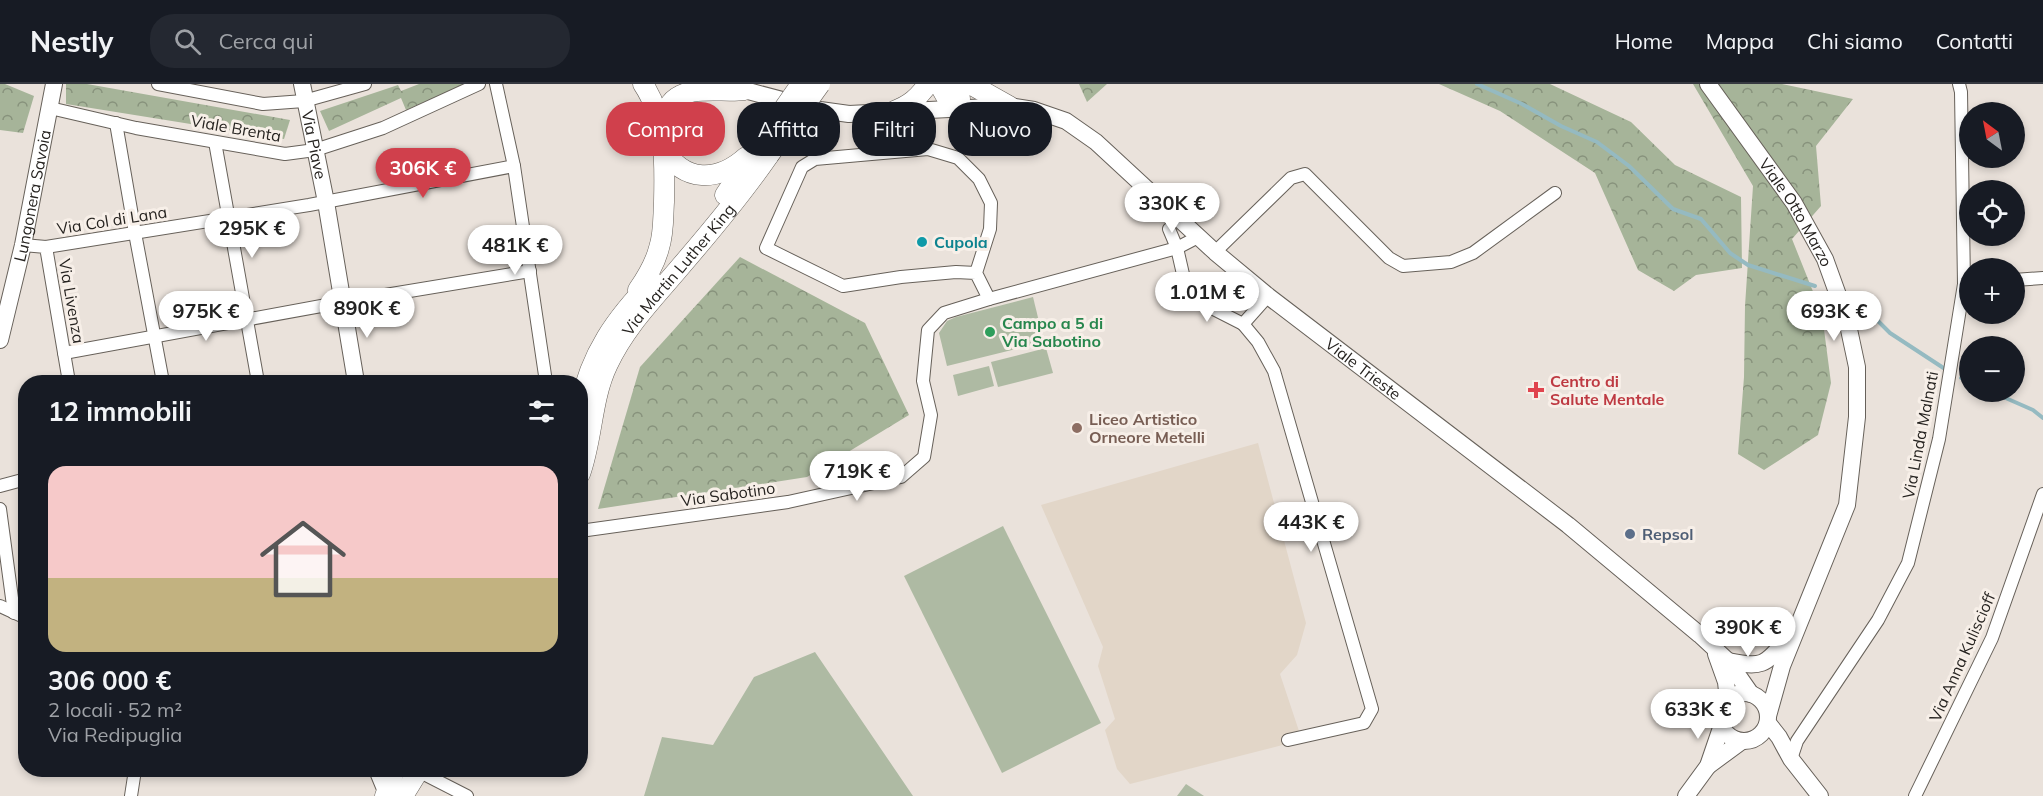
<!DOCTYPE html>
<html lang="it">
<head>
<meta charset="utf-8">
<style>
	:root { --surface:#171b24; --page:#242831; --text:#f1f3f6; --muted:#9ea1a6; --line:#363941; --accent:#d0404c }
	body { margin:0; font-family:Mulish,sans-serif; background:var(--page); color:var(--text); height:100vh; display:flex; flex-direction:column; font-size:22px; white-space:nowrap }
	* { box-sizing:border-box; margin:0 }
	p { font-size:20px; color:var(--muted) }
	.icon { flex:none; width:33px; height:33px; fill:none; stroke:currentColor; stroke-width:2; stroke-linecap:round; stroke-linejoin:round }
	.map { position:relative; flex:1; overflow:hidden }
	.details { position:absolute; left:18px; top:291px; width:570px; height:402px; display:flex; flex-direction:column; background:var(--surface); border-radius:24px; box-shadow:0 3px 9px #0003 }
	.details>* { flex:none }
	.banner { position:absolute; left:606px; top:18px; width:570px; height:54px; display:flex; gap:12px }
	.needle { width:39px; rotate:328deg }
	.fabs { position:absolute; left:1959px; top:18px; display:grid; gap:12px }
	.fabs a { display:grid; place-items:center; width:66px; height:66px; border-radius:50%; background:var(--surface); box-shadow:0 3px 9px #0003; font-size:30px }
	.price { position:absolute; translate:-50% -51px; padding:0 14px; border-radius:21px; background:#fff; color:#222; font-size:20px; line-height:39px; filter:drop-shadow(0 2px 3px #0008) }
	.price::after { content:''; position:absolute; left:50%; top:36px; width:18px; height:14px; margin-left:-9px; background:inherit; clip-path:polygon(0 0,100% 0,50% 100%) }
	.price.active { background:var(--accent); color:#fff }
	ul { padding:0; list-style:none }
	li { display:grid; align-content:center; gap:12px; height:318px; padding:0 30px }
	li+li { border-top:2px solid var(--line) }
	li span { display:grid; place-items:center; height:186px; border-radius:18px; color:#555 }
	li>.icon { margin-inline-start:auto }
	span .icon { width:108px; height:108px; fill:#fffc; stroke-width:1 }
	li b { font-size:26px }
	h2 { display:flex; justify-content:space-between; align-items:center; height:72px; padding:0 30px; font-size:26px }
	.pill { padding:0 21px; border-radius:24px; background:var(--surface); box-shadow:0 3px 9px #0003; font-size:21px; line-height:54px }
	.pill.active { background:var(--accent); color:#fff }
	header { display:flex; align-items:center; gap:36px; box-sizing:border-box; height:84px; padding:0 30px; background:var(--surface); border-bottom:2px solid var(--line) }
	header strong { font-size:28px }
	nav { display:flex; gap:33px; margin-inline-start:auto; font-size:21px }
	.search { width:420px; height:54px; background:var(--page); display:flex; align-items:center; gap:15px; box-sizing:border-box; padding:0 21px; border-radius:24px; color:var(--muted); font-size:22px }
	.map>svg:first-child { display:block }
	.built { fill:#e2d6c8 }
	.forest { fill:url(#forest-crowns) }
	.park { fill:#aebaa3 }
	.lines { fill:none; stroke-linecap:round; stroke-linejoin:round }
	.stream { stroke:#95bac1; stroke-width:4 }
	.street-casing { stroke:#67615a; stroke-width:14 }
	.secondary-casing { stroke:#67615a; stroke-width:18 }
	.primary-casing { stroke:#67615a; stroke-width:21 }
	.street { stroke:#fff; stroke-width:12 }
	.secondary { stroke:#fff; stroke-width:16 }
	.primary { stroke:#fff; stroke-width:20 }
	.primary-bridge-casing { stroke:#67615a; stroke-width:21; stroke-linecap:butt }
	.primary-bridge { stroke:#fff; stroke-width:20 }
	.culture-dot { fill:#0f9aa8; stroke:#f7efe8; stroke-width:2 }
	.leisure-dot { fill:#2e9e5b; stroke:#f7efe8; stroke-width:2 }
	.health-dot { fill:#e0444e; stroke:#f7efe8; stroke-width:2 }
	.education-dot { fill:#8d6e63; stroke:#f7efe8; stroke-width:2 }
	.service-dot { fill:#5c6f8a; stroke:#f7efe8; stroke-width:2 }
	.labels { text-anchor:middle; stroke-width:6; stroke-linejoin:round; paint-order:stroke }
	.street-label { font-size:16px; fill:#262320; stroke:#f7efe8 }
	.culture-label { font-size:16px; font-weight:bold; fill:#0d838f; stroke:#f7efe8; text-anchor:start }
	.leisure-label { font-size:16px; font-weight:bold; fill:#27864d; stroke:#f7efe8; text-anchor:start }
	.health-label { font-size:16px; font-weight:bold; fill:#be3a42; stroke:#f7efe8; text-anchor:start }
	.education-label { font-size:16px; font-weight:bold; fill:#785e54; stroke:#f7efe8; text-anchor:start }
	.service-label { font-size:16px; font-weight:bold; fill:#4e5e75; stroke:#f7efe8; text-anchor:start }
</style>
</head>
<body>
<header>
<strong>Nestly</strong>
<div class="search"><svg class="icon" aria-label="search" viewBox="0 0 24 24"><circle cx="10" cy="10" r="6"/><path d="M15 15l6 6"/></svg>Cerca qui</div>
<nav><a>Home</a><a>Mappa</a><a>Chi siamo</a><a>Contatti</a></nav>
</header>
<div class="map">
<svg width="2043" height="712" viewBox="0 0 2043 712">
	<defs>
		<pattern id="forest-crowns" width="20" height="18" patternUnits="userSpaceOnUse" patternTransform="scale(1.5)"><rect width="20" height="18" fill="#a6b499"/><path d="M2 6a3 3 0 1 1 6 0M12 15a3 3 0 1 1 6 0" fill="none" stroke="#87927c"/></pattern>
	</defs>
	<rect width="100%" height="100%" fill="#eae2db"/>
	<polygon class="built" points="1258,359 1306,539 1297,571 1280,590 1302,656 1130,700 1117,685 1105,646 1115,635 1098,582 1103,563 1041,421"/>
	<g class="forest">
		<polygon points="0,0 5,0 34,12 23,49 0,46"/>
		<polygon points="66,0 87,0 290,36 284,55 66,20"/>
		<polygon points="419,0 466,0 406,26 401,14 329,47 320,27 398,1 401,7"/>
		<polygon points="1079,0 1107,0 1087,18"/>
		<polygon points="1439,0 1550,0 1631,38 1675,81 1741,113 1742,184 1696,191 1674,207 1638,186 1595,89 1500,27"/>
		<polygon points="1693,0 1782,0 1853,15 1816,62 1821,122 1792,155 1822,230 1831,299 1818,351 1764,386 1738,370 1744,293 1745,222 1753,102"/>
		<polygon points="740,173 865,239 909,331 807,393 598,425 640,283"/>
	</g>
	<g class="park">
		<polygon points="1033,213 1044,258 947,282 939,249 947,237 956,233"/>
		<polygon points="1046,264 1053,289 998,303 991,278"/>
		<polygon points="989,282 994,302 958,312 953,291"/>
		<polygon points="1003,442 1101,639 1002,689 904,492"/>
		<polygon points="815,568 913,712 644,712 662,653 713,661 754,593"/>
		<polygon points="1186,700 1204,712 1177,712"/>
	</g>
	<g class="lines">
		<g class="stream">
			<polyline points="1477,0 1522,20 1561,42 1597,58 1629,82 1673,125 1701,135 1730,169 1748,181 1815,202"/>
			<polyline points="1875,234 1890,249 1945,285"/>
			<polyline points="1961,294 1970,298"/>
			<polyline points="1992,308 2033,326 2043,334"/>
		</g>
		<defs>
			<g id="street">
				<polyline points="158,0 263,20 304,17 365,0"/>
				<polyline points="496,0 514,82 546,298"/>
				<polyline points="50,24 136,44 285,70 315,66 383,44 479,0"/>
				<polyline points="116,39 135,149 163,298"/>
				<polyline points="215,58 258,298"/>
				<polyline points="1169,145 1177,164 1188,212 1243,240 1268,212"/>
				<polyline points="23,161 46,163 69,298"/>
				<polyline points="46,163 309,121 514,82"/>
				<polyline points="1215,168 1291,94 1305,90 1389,174 1403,182 1451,178 1473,169 1555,109"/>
				<polyline points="976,189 956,188 901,193 843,202 766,164 802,83 815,75 928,65 958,74 979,95 991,119 990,145 976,189 989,215 1177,164 1198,153"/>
				<polyline points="2014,196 2043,194"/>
				<polyline points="1243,240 1258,258 1274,287 1372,625 1364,639 1288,656"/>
				<polyline points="64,269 343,218 530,187"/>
				<polyline points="0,402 26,395"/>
				<polyline points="0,425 14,529"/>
				<polyline points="580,447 788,418 901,393 924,373 931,331 923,297 928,246 944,229 989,215"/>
				<polyline points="0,522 26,534"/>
				<polyline points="1791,675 1797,657 1878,536 1908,479 1939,355 1964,200 1961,8 1959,0"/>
				<polyline points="375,686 385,710"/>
				<polyline points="418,687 467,712"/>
				<polyline points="131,712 135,686"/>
				<polyline points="1915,712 1992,554 2043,410"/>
			</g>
			<g id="secondary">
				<path id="s1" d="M302 0 326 118 356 298"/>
				<path id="s2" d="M1708 0 1794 119 1825 175 1847 236 1857 283V333L1847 421 1782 582 1768 632"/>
				<path id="s3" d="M733 3 820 26 849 30 1009 22 1034 26 1066 37 1096 58 1215 168 1268 212 1568 441 1700 551 1728 577 1751 610"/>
				<path id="s4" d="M0 256 23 161 54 0"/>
				<polyline points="1716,570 1726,598 1728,616"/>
				<path d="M1728 577C1761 584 1765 582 1786 556"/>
				<circle cx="1744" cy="633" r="24"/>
				<polyline points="1768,639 1779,653 1791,675 1820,712"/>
				<polyline points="1708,682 1742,657"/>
				<polyline points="1686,712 1708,682 1722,641"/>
			</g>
			<g id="primary">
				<polyline points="939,0 948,16 957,24 960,15 958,0"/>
				<polyline points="970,0 1009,22"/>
				<path d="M894 27C910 21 918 14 928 0"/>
				<path d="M659 40C663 34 666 25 671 19 685 0 723 9 744 6"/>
				<path d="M664 65C684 99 718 98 746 73"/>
				<polyline points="725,111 757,63"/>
				<path d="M638 206C647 193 655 180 659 164 664 149 663 133 664 118 665 78 666 34 643 0"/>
				<path d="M580 322C590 270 616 234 652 197"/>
				<path id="s5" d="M580 390C593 354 591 315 608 280 625 243 655 213 681 182 712 146 742 110 769 71"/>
				<polyline points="385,712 395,686"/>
				<polyline points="403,712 419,686"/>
			</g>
		</defs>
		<use href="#street" class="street-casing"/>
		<use href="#secondary" class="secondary-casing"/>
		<use href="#primary" class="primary-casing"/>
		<use href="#street" class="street"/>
		<use href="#secondary" class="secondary"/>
		<use href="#primary" class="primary"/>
		<defs>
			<g id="primary-bridge">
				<polyline points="757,63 801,0"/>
				<polyline points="769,71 820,0"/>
			</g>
		</defs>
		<use href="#primary-bridge" class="primary-bridge-casing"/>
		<use href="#primary-bridge" class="primary-bridge"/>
	</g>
	<circle class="culture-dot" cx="922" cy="158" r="6"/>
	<circle class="leisure-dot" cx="990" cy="248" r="6"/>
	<path class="health-dot" d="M1533 297h6v6h6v6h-6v6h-6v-6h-6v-6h6z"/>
	<circle class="education-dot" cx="1077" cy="344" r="6"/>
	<circle class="service-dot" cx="1630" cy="450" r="6"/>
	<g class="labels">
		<g class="street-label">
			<text transform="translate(236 44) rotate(10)" y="6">Viale Brenta</text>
			<text dy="6" stroke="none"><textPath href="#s1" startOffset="62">Via Piave</textPath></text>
			<text dy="6" stroke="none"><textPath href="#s4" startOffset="148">Lungonera Savoia</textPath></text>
			<text dy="6" stroke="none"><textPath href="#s2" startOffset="156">Viale Otto Marzo</textPath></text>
			<text transform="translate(112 136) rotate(-9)" y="6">Via Col di Lana</text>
			<text dy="6" stroke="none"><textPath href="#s5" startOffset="232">Via Martin Luther King</textPath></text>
			<text transform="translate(72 217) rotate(80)" y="6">Via Livenza</text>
			<text dy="6" stroke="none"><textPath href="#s3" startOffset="726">Viale Trieste</textPath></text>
			<text transform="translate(1920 351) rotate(-79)" y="6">Via Linda Malnati</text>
			<text transform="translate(728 410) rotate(-8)" y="6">Via Sabotino</text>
			<text transform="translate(1962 573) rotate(-66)" y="6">Via Anna Kuliscioff</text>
		</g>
		<g class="culture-label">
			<text x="934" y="164">Cupola</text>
		</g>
		<g class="leisure-label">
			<text x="1002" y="245">Campo a 5 di<tspan x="1002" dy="18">Via Sabotino</tspan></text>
		</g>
		<g class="health-label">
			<text x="1550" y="303">Centro di<tspan x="1550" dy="18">Salute Mentale</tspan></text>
		</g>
		<g class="education-label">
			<text x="1089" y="341">Liceo Artistico<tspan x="1089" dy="18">Orneore Metelli</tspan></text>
		</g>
		<g class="service-label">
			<text x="1642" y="456">Repsol</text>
		</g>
	</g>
</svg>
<div class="fabs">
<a><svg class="needle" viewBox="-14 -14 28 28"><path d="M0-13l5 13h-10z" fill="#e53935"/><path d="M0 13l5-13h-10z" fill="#9ea1a6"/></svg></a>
<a><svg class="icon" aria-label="locate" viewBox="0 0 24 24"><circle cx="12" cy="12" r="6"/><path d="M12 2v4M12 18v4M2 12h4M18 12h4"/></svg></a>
<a>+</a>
<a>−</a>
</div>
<b class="price active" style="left:423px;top:115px">306K €</b>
<b class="price" style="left:1172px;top:150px">330K €</b>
<b class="price" style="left:252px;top:175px">295K €</b>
<b class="price" style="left:515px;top:192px">481K €</b>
<b class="price" style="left:1207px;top:239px">1.01M €</b>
<b class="price" style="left:367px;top:255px">890K €</b>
<b class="price" style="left:206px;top:258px">975K €</b>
<b class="price" style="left:1834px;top:258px">693K €</b>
<b class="price" style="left:857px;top:418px">719K €</b>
<b class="price" style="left:1311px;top:469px">443K €</b>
<b class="price" style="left:1748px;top:574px">390K €</b>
<b class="price" style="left:1698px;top:656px">633K €</b>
<div class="banner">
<a class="pill active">Compra</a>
<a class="pill">Affitta</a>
<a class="pill">Filtri</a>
<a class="pill">Nuovo</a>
</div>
<section class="details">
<h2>12 immobili<svg class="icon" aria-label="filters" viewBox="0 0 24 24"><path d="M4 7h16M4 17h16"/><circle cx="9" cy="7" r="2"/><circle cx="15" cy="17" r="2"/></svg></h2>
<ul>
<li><span style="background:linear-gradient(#f6c9c9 60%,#c2b280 0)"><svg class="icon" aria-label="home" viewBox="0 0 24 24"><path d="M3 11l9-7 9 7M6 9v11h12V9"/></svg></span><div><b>306 000 €</b><p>2 locali · 52 m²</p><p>Via Redipuglia</p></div></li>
</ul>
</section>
</div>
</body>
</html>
